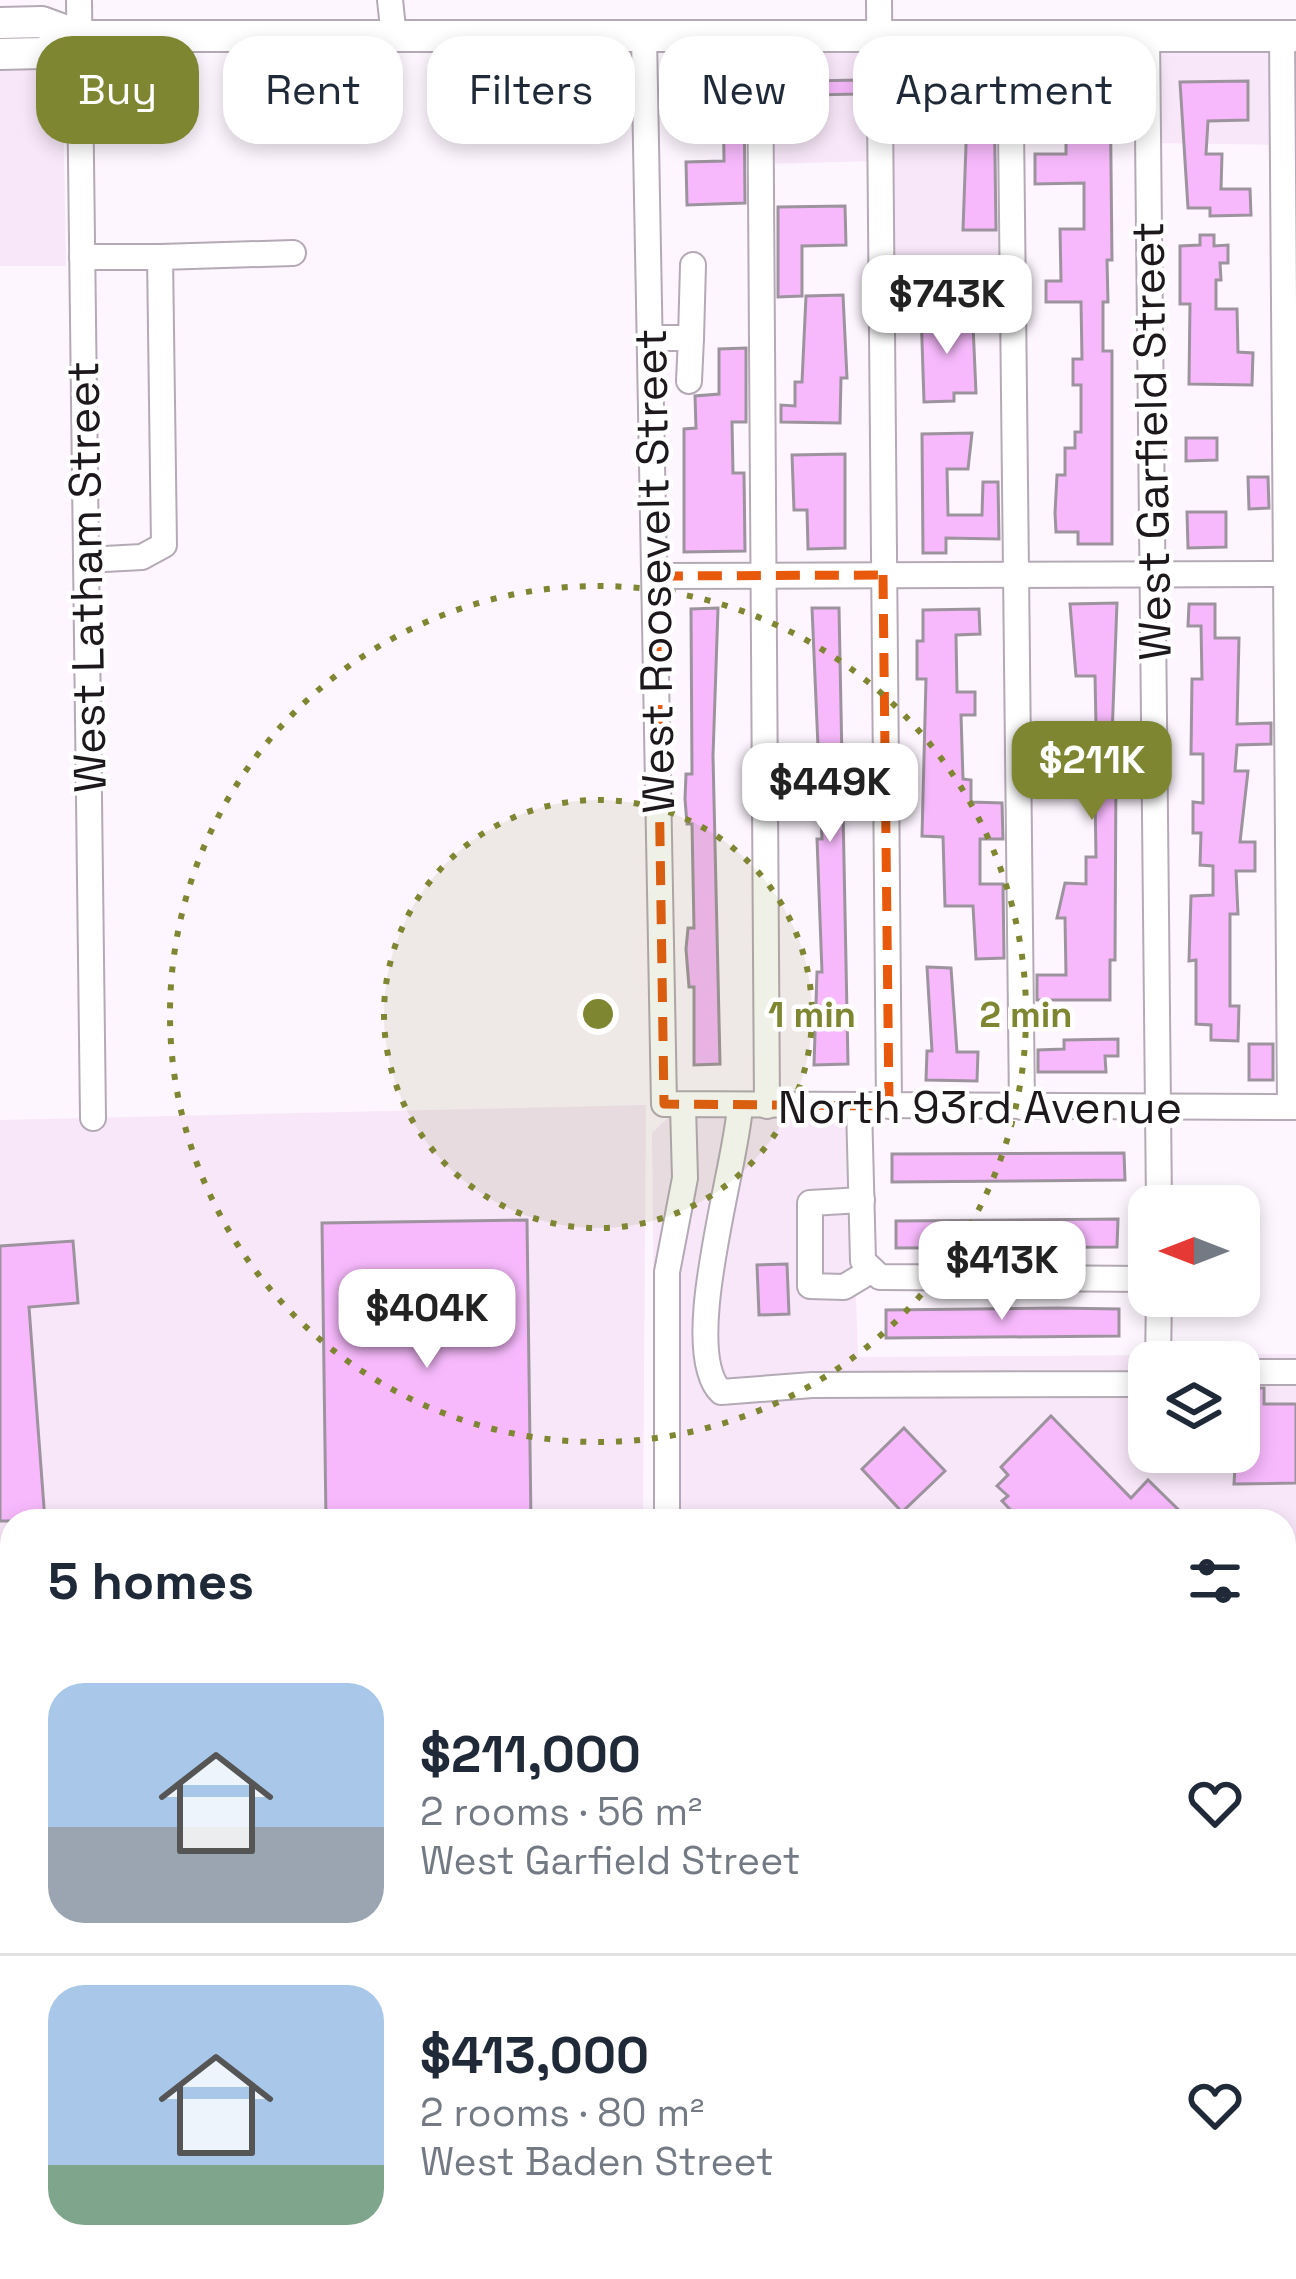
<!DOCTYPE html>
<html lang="en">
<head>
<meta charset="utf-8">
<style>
	:root { --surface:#fff; --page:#f2f2f3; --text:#1f2937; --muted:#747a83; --line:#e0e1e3; --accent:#7f8632 }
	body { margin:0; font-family:"Space Grotesk",sans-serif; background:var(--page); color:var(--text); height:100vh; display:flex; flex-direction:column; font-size:45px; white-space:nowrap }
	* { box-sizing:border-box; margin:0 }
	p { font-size:39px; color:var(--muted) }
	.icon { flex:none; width:66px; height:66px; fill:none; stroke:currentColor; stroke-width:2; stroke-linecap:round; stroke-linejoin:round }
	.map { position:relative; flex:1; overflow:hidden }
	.sheet { position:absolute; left:0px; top:1509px; width:1296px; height:771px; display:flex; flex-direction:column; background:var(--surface); border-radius:36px 36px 0 0; box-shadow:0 6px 18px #0003 }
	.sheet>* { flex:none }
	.banner { position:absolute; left:36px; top:36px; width:1224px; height:108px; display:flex; gap:24px }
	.needle { width:78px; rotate:270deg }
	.buttons { position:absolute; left:1128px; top:1185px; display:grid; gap:24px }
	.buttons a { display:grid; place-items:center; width:132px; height:132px; border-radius:24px; background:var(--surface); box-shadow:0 6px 18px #0003; font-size:60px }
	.price { position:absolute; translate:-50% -102px; padding:0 27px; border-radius:24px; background:#fff; color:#222; font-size:39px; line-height:78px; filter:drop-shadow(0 3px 6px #0008) }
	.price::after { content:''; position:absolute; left:50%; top:72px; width:36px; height:27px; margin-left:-18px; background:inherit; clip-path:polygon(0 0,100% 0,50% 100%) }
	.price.current { background:var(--accent); color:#fff }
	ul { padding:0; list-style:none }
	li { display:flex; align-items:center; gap:36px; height:300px; padding:0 48px }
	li+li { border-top:3px solid var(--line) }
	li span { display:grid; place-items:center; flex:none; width:336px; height:240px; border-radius:36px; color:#555 }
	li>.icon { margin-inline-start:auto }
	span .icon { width:144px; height:144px; fill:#fffc; stroke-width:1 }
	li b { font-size:51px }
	h2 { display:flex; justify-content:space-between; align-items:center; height:144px; padding:0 48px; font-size:51px }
	.chip { padding:0 42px; border-radius:36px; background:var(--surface); box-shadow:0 6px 18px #0003; font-size:42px; line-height:108px }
	.chip.current { background:var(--accent); color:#fff }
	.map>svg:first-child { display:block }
	.built { fill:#f8e7f9; fill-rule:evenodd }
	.green { fill:#e0b4e3 }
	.building { fill:#f7b9fc; stroke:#9d939e; stroke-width:3 }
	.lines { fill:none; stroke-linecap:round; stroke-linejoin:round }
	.minor-casing { stroke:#b4aab5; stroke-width:28 }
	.major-casing { stroke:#b4aab5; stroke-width:34 }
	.minor { stroke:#fff; stroke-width:24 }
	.major { stroke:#fff; stroke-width:30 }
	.marked { fill:none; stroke:#e8590c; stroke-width:9; stroke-dasharray:24 15; stroke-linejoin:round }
	.ring { fill:none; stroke:#7f8632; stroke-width:6; stroke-dasharray:6 12 }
	.labels { text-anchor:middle; stroke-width:9; stroke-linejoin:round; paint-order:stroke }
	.street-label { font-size:45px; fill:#1c181c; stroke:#fff }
	.centre { fill:#7f8632; stroke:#fff; stroke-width:6 }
	.ring-label { font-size:36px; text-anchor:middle; font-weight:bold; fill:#7f8632; stroke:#fff; stroke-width:9; stroke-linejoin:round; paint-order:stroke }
</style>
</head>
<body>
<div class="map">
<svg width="1296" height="2279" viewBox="0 0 1296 2279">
	<rect width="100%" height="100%" fill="#fef6ff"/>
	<g class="built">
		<polygon points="1147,36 1296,36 1296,145 1148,143"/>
		<polygon points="1010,37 1010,306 881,305 880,161 761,164 760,38"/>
		<polygon points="0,63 43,67 63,94 66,266 0,266"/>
		<polygon points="646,1105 643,1521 12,1521 12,2186 0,2186 0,1120"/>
		<path d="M850 1112 858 1357 1296 1354V1885H1284V1521H656L652 1133 671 1115ZM1149 1362H1239V1452H1149Z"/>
		<polygon points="0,2201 12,2201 12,2268 669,2268 669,2279 0,2279"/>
	</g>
	<polygon class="green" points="1284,2211 1296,2211 1296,2279 1110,2279 1111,2268 1284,2268"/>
	<g class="building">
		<polygon points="1110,72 1112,260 1107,260 1108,302 1103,302 1103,351 1112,351 1112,544 1078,544 1078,532 1056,532 1055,513 1057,475 1065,475 1065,448 1075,448 1075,432 1081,432 1081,385 1073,385 1073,359 1082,359 1081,302 1046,302 1046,281 1061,281 1060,229 1084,229 1084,183 1035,184 1035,154 1066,154 1066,99 1038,99 1038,73"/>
		<polygon points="857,80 858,94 812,95 812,81"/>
		<polygon points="1248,81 1248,120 1208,121 1206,154 1222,154 1221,189 1250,189 1251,215 1210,216 1210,208 1188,208 1180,82"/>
		<polygon points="744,83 745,203 687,205 686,162 724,161 723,84"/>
		<polygon points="976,88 994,88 996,230 963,230 967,117 976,117"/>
		<polygon points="845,206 846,245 802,246 802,296 778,297 778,207"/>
		<polygon points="1200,235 1214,235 1214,246 1228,245 1228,263 1220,263 1221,280 1216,280 1216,309 1237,309 1238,352 1253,353 1252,385 1189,384 1190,304 1180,304 1180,246 1200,245"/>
		<polygon points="843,295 847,378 841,378 840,423 781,422 781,405 795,406 795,382 802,382 806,296"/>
		<polygon points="921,310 956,311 956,325 973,325 976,393 954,393 954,401 924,402"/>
		<polygon points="746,348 746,422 732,422 733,473 744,473 745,551 684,552 684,429 696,428 695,396 719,394 719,349"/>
		<polygon points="972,433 968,469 947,469 948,515 982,515 983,482 998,482 999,539 946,538 946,553 923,553 922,434"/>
		<polygon points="1186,438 1217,438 1217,460 1186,461"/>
		<polygon points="845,454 845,548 808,549 807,510 794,510 792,455"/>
		<polygon points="1248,477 1268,477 1269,508 1249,509"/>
		<polygon points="1187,512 1226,512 1226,547 1188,548"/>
		<polygon points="1117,603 1111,763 1116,764 1115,960 1110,960 1110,1000 1037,1000 1037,975 1066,975 1065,918 1057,918 1065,883 1086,884 1086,857 1096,857 1095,796 1081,796 1078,753 1079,726 1096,726 1095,676 1076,676 1070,604"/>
		<polygon points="1189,604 1215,604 1215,638 1239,638 1237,724 1271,723 1271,744 1237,745 1235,771 1248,771 1240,842 1255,842 1255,871 1236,871 1238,914 1230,914 1230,1006 1239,1006 1238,1041 1211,1040 1211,1025 1196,1024 1196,960 1189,961 1191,896 1213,895 1213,866 1200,865 1201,833 1193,833 1193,802 1203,803 1203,754 1191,754 1192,679 1202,679 1201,626 1188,626"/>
		<polygon points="718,608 713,756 720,1064 694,1065 694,987 689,987 686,949 688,928 694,928 692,824 687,824 685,799 686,774 692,774 691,609"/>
		<polygon points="812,608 839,608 848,1064 814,1065 817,972 822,972 817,839 822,839"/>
		<polygon points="979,609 980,634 956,635 957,692 975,692 975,715 961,715 963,779 971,780 971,802 1002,803 1003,839 980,839 980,884 1003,884 1004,958 976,959 973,906 945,906 943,837 922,836 926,679 917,679 917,641 923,641 923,610"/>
		<polygon points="927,967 951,968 957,1052 978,1052 977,1081 926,1080 927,1051 932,1051"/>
		<polygon points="1118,1039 1118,1056 1105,1056 1106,1072 1038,1072 1038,1050 1064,1049 1064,1040"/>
		<rect x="1249" y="1044" width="24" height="36"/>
		<polygon points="1124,1153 1125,1180 892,1182 892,1154"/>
		<polygon points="1118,1219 1117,1247 896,1248 896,1221"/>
		<polygon points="527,1220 531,1521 326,1521 322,1223"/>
		<polygon points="73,1241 78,1303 29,1307 45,1521 0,1521 0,1246"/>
		<polygon points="787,1264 789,1314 759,1315 757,1265"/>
		<polygon points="1056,1308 1119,1309 1119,1336 886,1338 886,1310"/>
		<polygon points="1247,1388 1264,1388 1264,1404 1296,1404 1296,1483 1234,1484 1239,1404 1248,1404"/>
		<polygon points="1051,1416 1131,1498 1148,1480 1190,1521 1021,1521 1002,1501 1008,1496 997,1486 1008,1475 1001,1467"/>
		<polygon points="904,1428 945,1471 902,1512 862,1469"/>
	</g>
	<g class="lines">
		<defs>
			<g id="minor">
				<polyline points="79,0 93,1118"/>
				<polyline points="390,0 394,37"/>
				<polyline points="879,0 889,1106"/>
				<polyline points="1147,36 1159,1206"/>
				<polyline points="1282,36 1290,1107"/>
				<polyline points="644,37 664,1104 1296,1107"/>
				<polyline points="1010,37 1022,1107"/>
				<polyline points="760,38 767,1106"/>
				<polyline points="82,257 160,257"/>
				<polyline points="650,338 691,338 693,265"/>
				<polyline points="689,381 691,338"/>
				<polyline points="86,560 142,557 164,545 160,257 293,253"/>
				<polyline points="656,576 1296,574"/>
				<path d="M740 1106C737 1165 678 1350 721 1392L812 1385 1135 1384 1149 1375"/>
				<polyline points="859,1106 863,1261 880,1277 1149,1279"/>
				<polyline points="862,1200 810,1203 810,1286 844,1287 869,1272"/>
				<polyline points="1158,1362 1159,1296"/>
				<polyline points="1239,1372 1296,1372"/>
				<polyline points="667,1521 667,1272 685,1178 683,1106"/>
				<polyline points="1284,1603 1296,1663"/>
				<polyline points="1284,1732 1296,1680"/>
				<polyline points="1284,2189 1296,2189"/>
				<polyline points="669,2268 669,2279"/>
				<polyline points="874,2268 874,2279"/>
				<polyline points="1125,2268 1128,2276 1137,2277 1192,2275"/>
			</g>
			<g id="major">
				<polyline points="0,23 42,22 80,36 1296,36"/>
				<polyline points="0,54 42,53 80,36"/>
			</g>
		</defs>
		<use href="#minor" class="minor-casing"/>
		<use href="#major" class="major-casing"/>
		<use href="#minor" class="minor"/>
		<use href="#major" class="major"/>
	</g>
	<path class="marked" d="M883 575 889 1106 664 1104 656 576Z"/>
	<circle cx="598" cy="1014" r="214" fill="#7f8632" fill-opacity=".12"/>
	<g class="ring">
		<circle cx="598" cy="1014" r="214"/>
		<circle cx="598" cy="1014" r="428"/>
	</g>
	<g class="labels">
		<g class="street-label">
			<text transform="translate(1151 441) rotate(-91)" y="16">West Garfield Street</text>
			<text transform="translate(654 571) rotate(-91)" y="16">West Roosevelt Street</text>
			<text transform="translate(86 577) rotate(-91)" y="16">West Latham Street</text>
			<text x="980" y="1123">North 93rd Avenue</text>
		</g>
	</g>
	<circle cx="598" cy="1014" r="18" class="centre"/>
	<g class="ring-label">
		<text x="812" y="1027">1 min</text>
		<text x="1026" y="1027">2 min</text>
	</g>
</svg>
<div class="buttons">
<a><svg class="needle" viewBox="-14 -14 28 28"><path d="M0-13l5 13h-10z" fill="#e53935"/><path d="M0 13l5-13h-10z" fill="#747a83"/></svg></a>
<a><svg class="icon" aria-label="layers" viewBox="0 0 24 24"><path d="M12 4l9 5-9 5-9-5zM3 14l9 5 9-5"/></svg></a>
</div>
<b class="price" style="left:947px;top:357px">$743K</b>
<b class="price current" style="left:1092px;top:823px">$211K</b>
<b class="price" style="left:830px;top:845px">$449K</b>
<b class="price" style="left:1002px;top:1323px">$413K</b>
<b class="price" style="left:427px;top:1371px">$404K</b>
<div class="banner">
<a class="chip current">Buy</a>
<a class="chip">Rent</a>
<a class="chip">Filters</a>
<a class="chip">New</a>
<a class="chip">Apartment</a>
</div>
<section class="sheet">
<h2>5 homes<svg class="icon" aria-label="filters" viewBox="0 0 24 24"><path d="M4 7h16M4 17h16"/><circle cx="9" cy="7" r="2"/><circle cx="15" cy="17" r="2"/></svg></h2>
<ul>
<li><span style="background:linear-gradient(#a9c7e8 60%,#9aa5b1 0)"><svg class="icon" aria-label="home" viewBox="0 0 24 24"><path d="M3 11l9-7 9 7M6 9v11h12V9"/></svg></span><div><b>$211,000</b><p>2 rooms · 56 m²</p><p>West Garfield Street</p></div><svg class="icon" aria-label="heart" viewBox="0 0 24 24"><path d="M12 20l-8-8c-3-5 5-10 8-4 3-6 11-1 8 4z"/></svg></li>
<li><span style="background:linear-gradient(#a9c7e8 75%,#7fa58c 0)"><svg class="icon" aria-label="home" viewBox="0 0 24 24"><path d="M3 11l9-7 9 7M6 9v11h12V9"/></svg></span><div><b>$413,000</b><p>2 rooms · 80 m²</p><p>West Baden Street</p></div><svg class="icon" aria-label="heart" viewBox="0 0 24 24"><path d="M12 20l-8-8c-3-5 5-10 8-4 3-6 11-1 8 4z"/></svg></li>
</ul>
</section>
</div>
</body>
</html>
